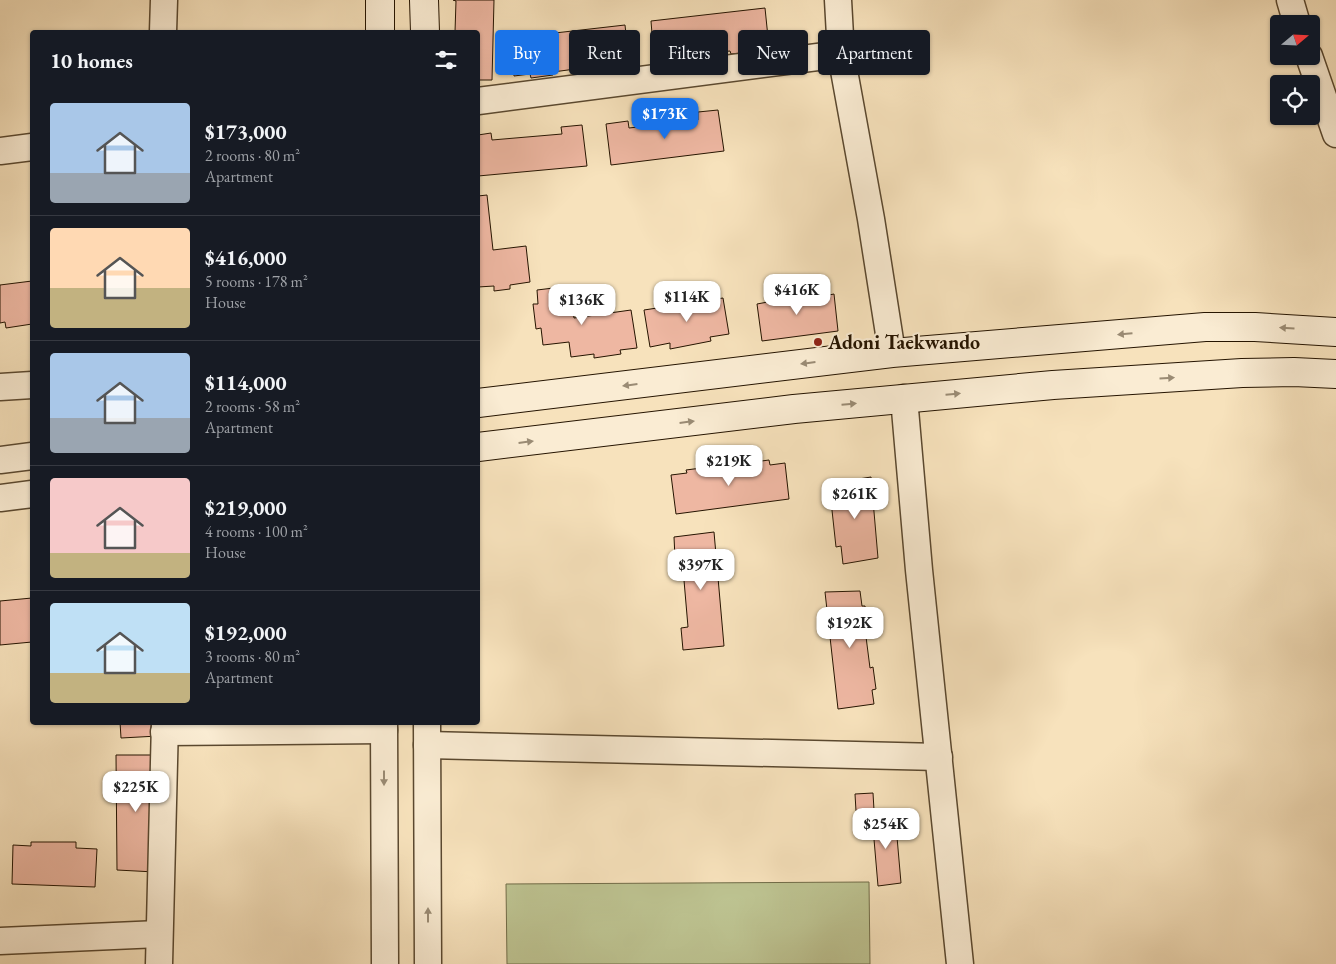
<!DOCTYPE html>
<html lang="en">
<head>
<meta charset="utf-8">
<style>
	:root { --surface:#171b24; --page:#20242c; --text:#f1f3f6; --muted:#9ea1a6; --line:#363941; --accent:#1a73e8 }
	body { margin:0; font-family:"EB Garamond",serif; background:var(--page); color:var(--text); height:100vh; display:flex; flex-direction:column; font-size:19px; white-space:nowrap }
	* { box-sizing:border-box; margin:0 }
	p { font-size:16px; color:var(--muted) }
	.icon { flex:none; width:28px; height:28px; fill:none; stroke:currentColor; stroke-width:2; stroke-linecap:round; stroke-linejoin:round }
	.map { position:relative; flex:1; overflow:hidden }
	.details { position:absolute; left:30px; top:30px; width:450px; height:695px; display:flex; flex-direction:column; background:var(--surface); border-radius:5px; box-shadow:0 1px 4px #0004 }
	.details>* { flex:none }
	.banner { position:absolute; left:495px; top:30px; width:475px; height:45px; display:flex; gap:10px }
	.needle { width:32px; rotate:71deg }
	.fabs { position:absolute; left:1270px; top:15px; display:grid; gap:10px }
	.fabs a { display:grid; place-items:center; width:50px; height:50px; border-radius:5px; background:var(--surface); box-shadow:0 1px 4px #0004; font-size:25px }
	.price { position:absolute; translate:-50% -42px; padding:0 11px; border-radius:10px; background:#fff; color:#222; font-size:16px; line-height:32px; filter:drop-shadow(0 1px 2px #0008) }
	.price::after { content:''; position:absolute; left:50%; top:30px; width:15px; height:11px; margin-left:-8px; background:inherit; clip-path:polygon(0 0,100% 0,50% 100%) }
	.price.on { background:var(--accent); color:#fff }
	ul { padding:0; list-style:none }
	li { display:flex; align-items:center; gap:15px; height:125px; padding:0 20px }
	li+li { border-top:1px solid var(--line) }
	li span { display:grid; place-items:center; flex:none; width:140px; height:100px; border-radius:5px; color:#555 }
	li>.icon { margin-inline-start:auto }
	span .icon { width:60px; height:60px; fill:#fffc; stroke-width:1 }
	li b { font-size:21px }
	h2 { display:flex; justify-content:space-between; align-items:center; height:60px; padding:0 20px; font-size:21px }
	.pill { padding:0 18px; border-radius:5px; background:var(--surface); box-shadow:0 1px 4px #0004; font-size:18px; line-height:45px }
	.pill.on { background:var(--accent); color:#fff }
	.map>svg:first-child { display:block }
	.green { fill:#bdc391; stroke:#716c48 }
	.building { fill:#eeb7a2; stroke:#251400 }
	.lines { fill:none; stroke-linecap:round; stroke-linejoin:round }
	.minor-casing { stroke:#5a482f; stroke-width:29 }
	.secondary-casing { stroke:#251400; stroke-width:30 }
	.minor { stroke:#faecd3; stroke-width:26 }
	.secondary { stroke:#faecd3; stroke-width:28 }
	.oneway { fill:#9a8b74 }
	.poi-dot { fill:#8f2418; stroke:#faecd3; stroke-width:2 }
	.labels { text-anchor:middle; stroke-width:4; stroke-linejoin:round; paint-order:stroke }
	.poi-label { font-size:20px; font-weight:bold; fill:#251400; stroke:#faecd3; text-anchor:start }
</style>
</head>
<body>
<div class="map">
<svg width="1336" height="964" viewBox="0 0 1336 964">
	<rect width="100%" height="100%" fill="#f7e2bc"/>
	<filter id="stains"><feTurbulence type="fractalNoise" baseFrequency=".004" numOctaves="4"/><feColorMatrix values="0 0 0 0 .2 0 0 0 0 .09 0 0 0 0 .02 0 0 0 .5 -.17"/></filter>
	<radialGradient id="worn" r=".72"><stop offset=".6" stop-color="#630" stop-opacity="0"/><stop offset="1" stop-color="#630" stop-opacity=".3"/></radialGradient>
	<polygon class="green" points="869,882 870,964 507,964 506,884"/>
	<g class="building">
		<polygon points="453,0 494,0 492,80 478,80 478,32 455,32 456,1"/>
		<polygon points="765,8 769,47 754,49 754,52 731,54 730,51 693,55 693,59 671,62 670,58 654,60 651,21"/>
		<polygon points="625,25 629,63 613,65 614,68 590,71 590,67 553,72 553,75 531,78 530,74 514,76 511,38"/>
		<polygon points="718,110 724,151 611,165 606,124 628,121 629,128 698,120 698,112"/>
		<polygon points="582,125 587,166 478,176 478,135 491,133 492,140 562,134 561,127"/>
		<polygon points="487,195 493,250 526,246 530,282 510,285 510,289 494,291 494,286 478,287 478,196"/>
		<polygon points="32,281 32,324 6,328 5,322 0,323 0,285"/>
		<polygon points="570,286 574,318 631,310 637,348 620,350 621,354 594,358 594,354 571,357 569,342 543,345 541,328 536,329 533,304 538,304 537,290"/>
		<polygon points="813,291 814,298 834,294 838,331 762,341 757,304 773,301 772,297"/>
		<polygon points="723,298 729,334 710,337 711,341 670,349 670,343 650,347 644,310"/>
		<polygon points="769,460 770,465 785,463 789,499 676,514 671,475 687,473 686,470 709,467 711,472 748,467 747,463"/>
		<polygon points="871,477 878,558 843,564 841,546 836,547 831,501 837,500 834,483"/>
		<polygon points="714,532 724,646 683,650 681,628 688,627 682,557 675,558 674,537"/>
		<polygon points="860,591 862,606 865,606 868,629 865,629 870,668 873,667 876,689 872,690 874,704 838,709 825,592"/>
		<polygon points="32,598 32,642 0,645 0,601"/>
		<polygon points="120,722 158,722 158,736 121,738"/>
		<polygon points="116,755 155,755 155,872 117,870"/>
		<polygon points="873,793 874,810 856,811 855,794"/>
		<polygon points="895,814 901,883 878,886 872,816"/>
		<polygon points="31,842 76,842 76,848 97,849 95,887 12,884 13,845 31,846"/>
	</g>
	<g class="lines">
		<defs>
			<g id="minor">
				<polyline points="838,0 841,54 871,219 892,353"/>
				<polyline points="1290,0 1297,24"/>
				<polyline points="163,32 164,0"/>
				<polyline points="1309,56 1336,134"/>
				<polyline points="478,101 841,54"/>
				<polyline points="0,151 32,147"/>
				<polyline points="0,387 32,385"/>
				<polyline points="904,398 919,570 960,964"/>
				<polyline points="0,460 32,456"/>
				<polyline points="0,498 32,494"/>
				<polyline points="384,722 385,964"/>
				<polyline points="427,722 428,964"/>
				<polyline points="164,732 384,730"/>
				<polyline points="427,745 939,757"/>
				<polyline points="0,941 159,934"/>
				<polyline points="159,964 165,722"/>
			</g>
			<g id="secondary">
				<polyline points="380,0 380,32"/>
				<polyline points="424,0 425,32"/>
				<polyline points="478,403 892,353 1036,341 1205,327 1255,327 1336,332"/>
				<polyline points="478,447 794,409 1053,385 1242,373 1294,372 1336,374"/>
			</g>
		</defs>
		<use href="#minor" class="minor-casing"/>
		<use href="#secondary" class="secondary-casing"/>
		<use href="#minor" class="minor"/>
		<use href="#secondary" class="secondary"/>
	</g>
	<defs><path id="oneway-solid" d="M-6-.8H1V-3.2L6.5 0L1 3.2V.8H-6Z" transform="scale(1.25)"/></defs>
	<g class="oneway">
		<use href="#oneway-solid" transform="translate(1287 328) rotate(-177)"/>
		<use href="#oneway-solid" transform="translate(1125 334) rotate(175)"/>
		<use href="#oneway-solid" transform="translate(808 363) rotate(173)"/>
		<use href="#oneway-solid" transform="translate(1167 378) rotate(-4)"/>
		<use href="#oneway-solid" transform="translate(630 385) rotate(173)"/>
		<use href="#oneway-solid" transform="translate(953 394) rotate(-5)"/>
		<use href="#oneway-solid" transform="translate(849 404) rotate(-5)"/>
		<use href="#oneway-solid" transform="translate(687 422) rotate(-7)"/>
		<use href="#oneway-solid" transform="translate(526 442) rotate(-7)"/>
		<use href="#oneway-solid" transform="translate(384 778) rotate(90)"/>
		<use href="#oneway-solid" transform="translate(428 915) rotate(-90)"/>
	</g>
	<circle class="poi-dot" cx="818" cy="342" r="5"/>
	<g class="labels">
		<g class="poi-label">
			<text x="828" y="349">Adoni Taekwando</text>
		</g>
	</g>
	<rect width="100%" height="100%" filter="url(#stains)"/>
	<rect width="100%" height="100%" fill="url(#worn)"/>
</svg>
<div class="fabs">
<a><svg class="needle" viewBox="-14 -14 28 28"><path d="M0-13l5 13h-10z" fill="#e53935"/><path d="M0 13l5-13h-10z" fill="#9ea1a6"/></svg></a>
<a><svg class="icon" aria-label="locate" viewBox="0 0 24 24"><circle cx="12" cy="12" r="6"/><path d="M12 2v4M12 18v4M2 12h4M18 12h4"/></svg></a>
</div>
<b class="price on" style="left:665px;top:140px">$173K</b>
<b class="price" style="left:797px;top:316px">$416K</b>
<b class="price" style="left:687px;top:323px">$114K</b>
<b class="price" style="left:582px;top:326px">$136K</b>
<b class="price" style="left:729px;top:487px">$219K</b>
<b class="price" style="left:855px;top:520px">$261K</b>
<b class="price" style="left:701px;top:591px">$397K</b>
<b class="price" style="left:850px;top:649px">$192K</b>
<b class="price" style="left:136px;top:813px">$225K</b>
<b class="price" style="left:886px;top:850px">$254K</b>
<div class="banner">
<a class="pill on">Buy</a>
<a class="pill">Rent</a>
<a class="pill">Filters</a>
<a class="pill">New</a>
<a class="pill">Apartment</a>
</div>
<section class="details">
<h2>10 homes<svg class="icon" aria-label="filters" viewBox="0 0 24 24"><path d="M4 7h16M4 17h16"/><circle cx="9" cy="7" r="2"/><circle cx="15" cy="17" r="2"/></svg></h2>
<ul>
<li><span style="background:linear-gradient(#a9c7e8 70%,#9aa5b1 0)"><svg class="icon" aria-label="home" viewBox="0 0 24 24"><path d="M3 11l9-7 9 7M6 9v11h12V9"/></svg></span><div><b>$173,000</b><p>2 rooms · 80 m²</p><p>Apartment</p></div></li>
<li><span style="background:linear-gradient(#ffd9b3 60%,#c2b280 0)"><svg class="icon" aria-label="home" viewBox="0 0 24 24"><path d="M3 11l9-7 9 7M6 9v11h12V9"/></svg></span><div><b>$416,000</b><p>5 rooms · 178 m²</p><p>House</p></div></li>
<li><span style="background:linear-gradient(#a9c7e8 65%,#9aa5b1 0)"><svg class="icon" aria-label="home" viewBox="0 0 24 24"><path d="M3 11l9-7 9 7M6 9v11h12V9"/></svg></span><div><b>$114,000</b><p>2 rooms · 58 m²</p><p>Apartment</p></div></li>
<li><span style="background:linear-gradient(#f6c9c9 75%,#c2b280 0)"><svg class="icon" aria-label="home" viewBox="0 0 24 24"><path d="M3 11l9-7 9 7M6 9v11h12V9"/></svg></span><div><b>$219,000</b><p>4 rooms · 100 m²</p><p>House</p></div></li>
<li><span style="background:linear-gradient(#bfe0f5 70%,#c2b280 0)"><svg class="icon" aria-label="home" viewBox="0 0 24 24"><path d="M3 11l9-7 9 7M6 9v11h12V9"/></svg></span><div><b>$192,000</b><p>3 rooms · 80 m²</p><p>Apartment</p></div></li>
</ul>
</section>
</div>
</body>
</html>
